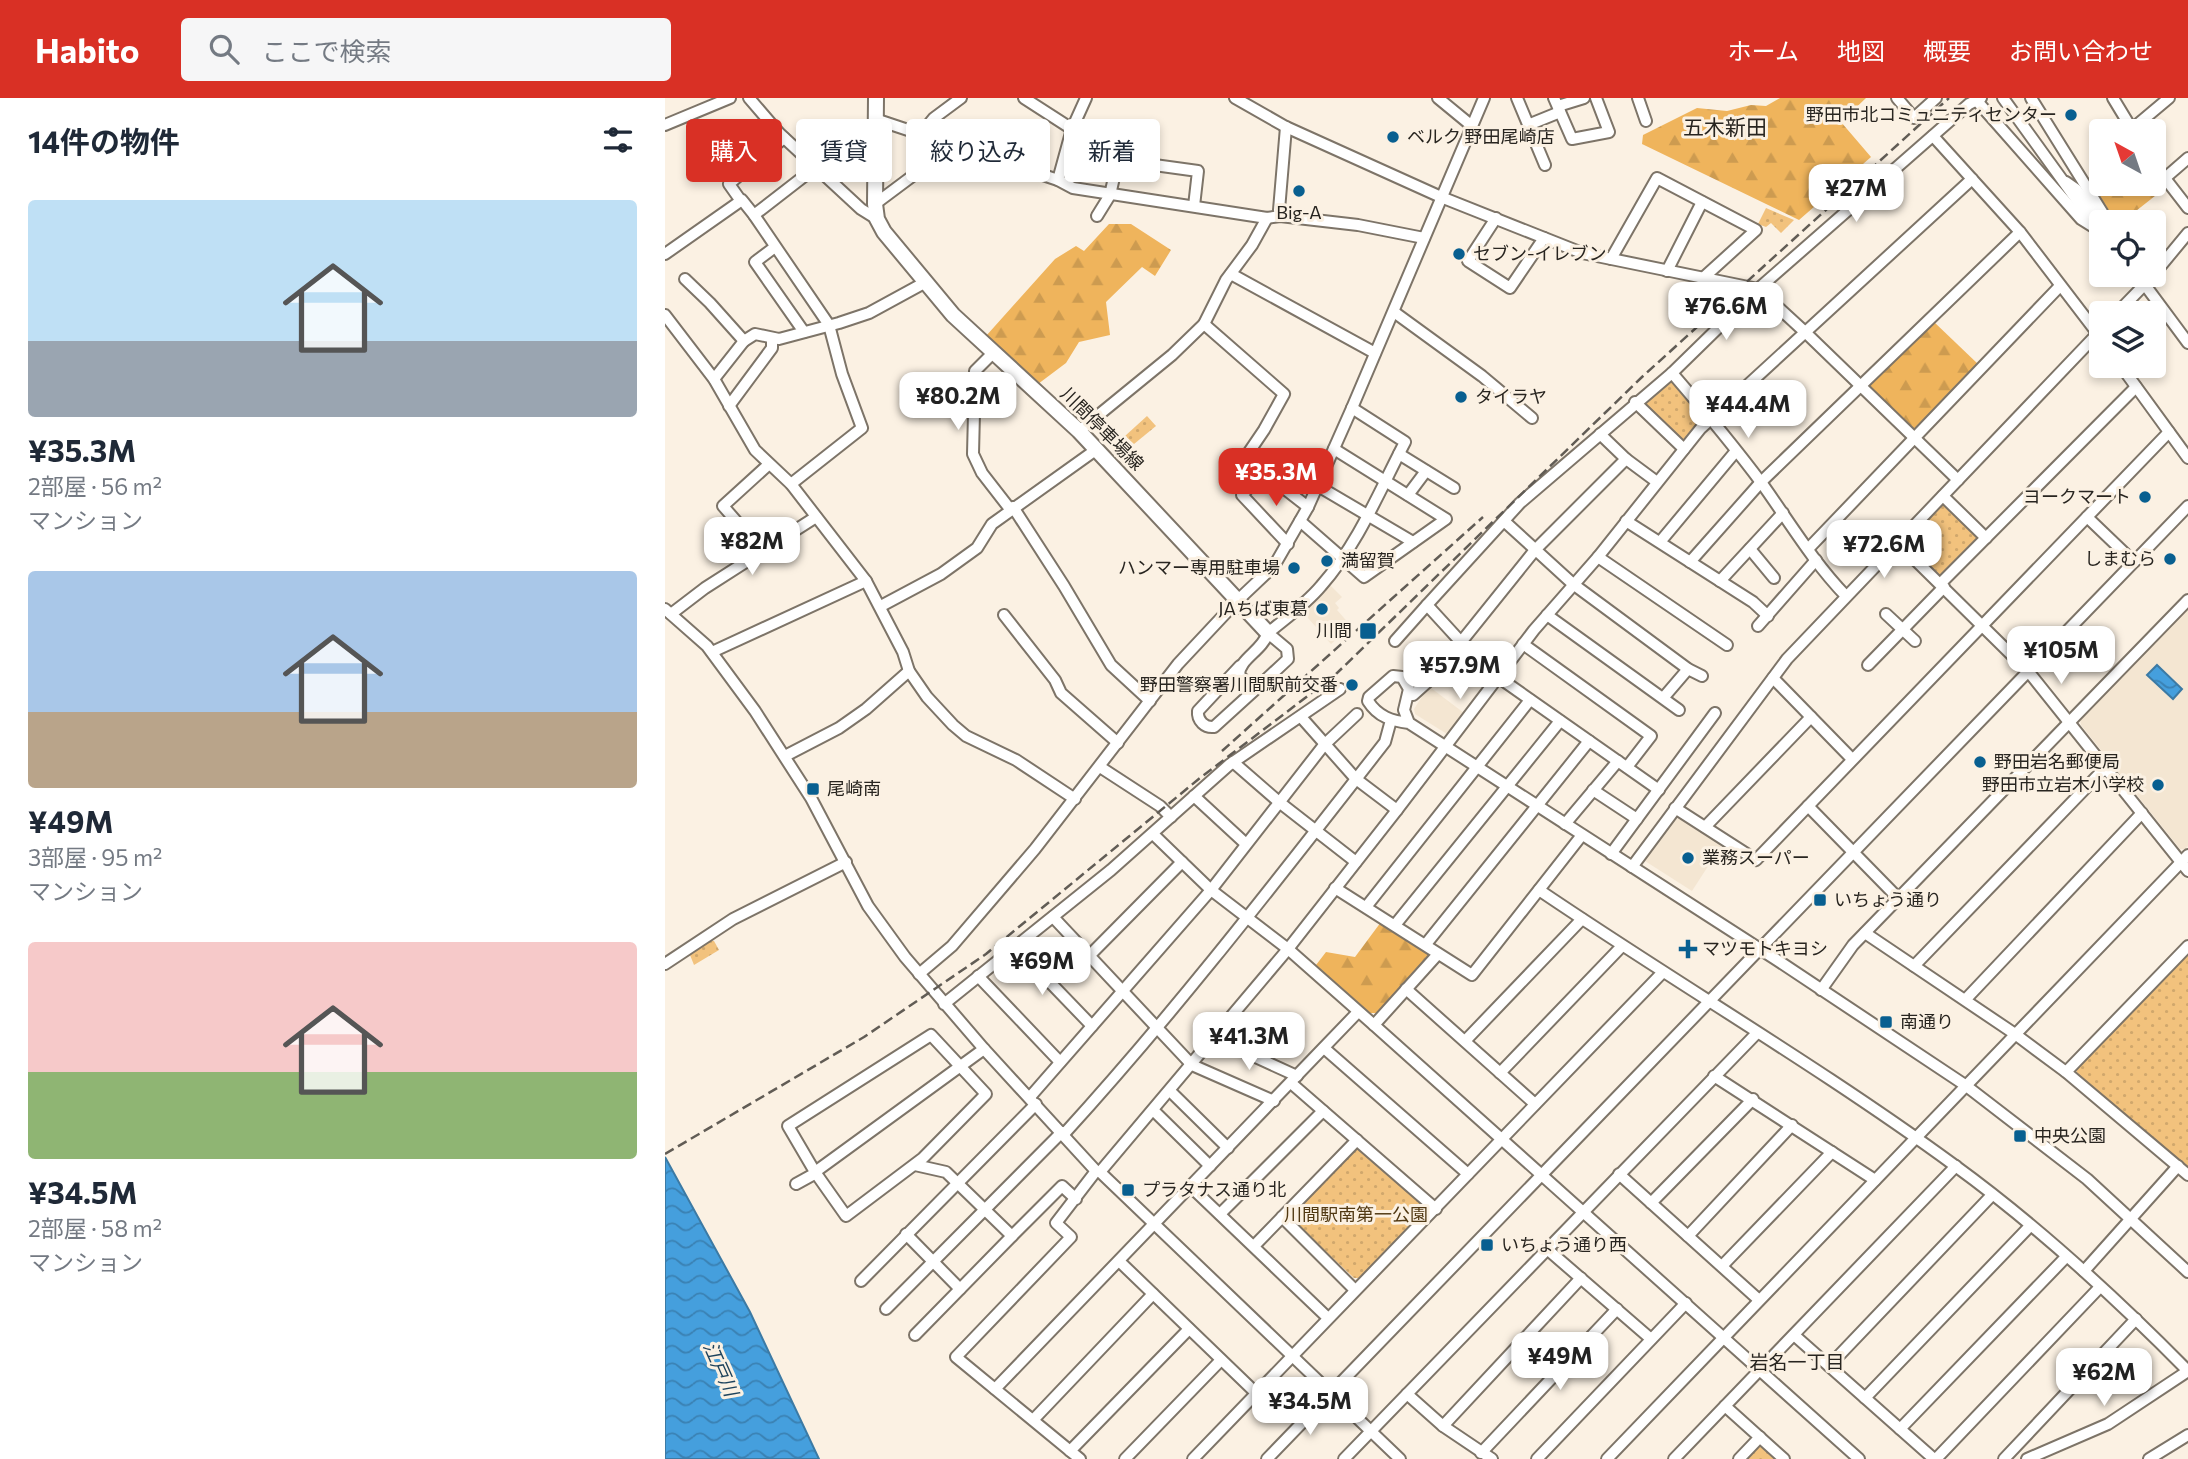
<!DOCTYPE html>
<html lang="ja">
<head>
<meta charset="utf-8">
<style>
	:root { --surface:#fff; --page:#f6f6f7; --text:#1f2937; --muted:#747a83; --accent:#d93025 }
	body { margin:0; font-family:Commissioner,"Noto Sans JP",sans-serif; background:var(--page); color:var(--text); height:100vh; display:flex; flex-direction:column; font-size:26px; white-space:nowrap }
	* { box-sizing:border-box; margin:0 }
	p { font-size:23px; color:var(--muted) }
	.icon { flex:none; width:38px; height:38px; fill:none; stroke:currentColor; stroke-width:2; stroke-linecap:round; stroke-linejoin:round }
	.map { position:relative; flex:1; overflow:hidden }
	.panel { display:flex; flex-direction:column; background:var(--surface); width:665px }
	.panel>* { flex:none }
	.banner { position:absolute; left:21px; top:21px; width:665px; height:63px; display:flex; gap:14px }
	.needle { width:46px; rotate:320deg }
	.buttons { position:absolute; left:1424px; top:21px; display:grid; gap:14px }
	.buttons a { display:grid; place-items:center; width:77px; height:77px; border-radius:7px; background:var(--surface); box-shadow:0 4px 10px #0003; font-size:35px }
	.price { position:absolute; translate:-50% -60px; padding:0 16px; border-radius:14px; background:#fff; color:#222; font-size:23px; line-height:46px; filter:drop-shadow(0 2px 4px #0008) }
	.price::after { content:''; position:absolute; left:50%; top:42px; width:21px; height:16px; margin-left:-10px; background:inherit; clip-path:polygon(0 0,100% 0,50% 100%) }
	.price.on { background:var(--accent); color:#fff }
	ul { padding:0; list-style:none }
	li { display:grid; align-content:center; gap:14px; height:371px; padding:0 28px }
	li span { display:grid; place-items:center; height:217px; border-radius:7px; color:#555 }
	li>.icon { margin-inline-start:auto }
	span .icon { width:126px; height:126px; fill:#fffc; stroke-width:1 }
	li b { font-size:30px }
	h2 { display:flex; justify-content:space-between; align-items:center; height:84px; padding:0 28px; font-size:30px }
	.chip { padding:0 24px; border-radius:7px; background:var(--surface); box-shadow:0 4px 10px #0003; font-size:24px; line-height:63px }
	.chip.on { background:var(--accent); color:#fff }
	header { display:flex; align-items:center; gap:42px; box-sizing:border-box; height:98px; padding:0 35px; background:var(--accent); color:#fff }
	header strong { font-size:33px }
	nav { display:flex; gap:38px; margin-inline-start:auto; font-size:24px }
	.search { width:490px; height:63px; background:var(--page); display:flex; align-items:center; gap:18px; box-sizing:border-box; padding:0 24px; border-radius:7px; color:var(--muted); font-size:26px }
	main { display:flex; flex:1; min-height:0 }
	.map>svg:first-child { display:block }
	.built { fill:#f4e6d2 }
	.forest { fill:url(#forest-firs) }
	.park { fill:url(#park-dots) }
	.water { fill:url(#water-waves); stroke:#3c7aa4; stroke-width:2 }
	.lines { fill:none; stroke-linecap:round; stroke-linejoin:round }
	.minor-casing { stroke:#7d7468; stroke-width:14 }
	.major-casing { stroke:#7d7468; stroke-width:18 }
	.minor { stroke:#fff; stroke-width:10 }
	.major { stroke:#fff; stroke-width:14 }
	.rail { stroke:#615c55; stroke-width:2.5; stroke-dasharray:10 5; stroke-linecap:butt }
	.poi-dot { fill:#085f90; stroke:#fbf1e3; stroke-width:2.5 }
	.labels { text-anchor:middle; stroke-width:6; stroke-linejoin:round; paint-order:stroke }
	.poi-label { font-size:18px; fill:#282520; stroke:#fbf1e3; text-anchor:start }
	.street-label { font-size:18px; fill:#282520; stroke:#fbf1e3 }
	.park-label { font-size:18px; fill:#513913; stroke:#fbf1e3 }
	.neighbourhood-label { font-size:19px; fill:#282520; stroke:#fbf1e3 }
	.water-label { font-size:19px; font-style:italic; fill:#1e435d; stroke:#fbf1e3 }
	.quarter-label { font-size:21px; fill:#282520; stroke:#fbf1e3 }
</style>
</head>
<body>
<header>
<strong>Habito</strong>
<div class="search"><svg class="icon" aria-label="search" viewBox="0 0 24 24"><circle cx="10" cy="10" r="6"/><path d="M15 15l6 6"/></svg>ここで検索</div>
<nav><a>ホーム</a><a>地図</a><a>概要</a><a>お問い合わせ</a></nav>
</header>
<main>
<section class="panel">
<h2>14件の物件<svg class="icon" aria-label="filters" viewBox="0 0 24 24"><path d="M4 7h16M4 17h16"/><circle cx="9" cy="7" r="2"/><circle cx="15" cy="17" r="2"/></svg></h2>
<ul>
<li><span style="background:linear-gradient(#bfe0f5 65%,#9aa5b1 0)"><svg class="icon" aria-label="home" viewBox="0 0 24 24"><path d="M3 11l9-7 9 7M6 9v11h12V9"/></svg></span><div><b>¥35.3M</b><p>2部屋 · 56 m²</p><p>マンション</p></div></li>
<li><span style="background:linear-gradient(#a9c7e8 65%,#b9a48a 0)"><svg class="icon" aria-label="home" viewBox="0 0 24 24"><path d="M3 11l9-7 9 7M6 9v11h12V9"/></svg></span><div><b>¥49M</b><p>3部屋 · 95 m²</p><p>マンション</p></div></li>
<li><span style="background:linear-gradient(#f6c9c9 60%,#8fb573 0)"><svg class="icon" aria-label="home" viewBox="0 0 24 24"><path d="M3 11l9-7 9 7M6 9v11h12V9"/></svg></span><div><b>¥34.5M</b><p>2部屋 · 58 m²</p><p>マンション</p></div></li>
</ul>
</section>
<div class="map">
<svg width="1523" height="1361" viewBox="0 0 1523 1361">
	<defs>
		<pattern id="forest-firs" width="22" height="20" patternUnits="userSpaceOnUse" patternTransform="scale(1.75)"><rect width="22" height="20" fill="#efb45c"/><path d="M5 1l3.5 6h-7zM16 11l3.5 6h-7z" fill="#cd9b50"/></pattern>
		<pattern id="park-dots" width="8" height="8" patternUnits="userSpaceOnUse" patternTransform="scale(1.75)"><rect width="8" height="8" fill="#f2c27d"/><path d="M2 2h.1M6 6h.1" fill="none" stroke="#d0a76c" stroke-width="1.8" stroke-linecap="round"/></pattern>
		<pattern id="water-waves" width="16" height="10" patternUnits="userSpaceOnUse" patternTransform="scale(1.75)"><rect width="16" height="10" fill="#459fdd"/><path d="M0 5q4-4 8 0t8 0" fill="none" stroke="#3a81b3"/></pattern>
	</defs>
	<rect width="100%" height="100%" fill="#fbf1e3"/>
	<g class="built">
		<polygon points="663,485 677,499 670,505 674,510 672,512 686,528 666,546 635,511"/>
		<polygon points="1523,509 1523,748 1520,751 1515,751 1416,627 1415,620"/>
		<polygon points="766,590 799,615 782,636 750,616 749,611 760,594"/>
		<polygon points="1018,720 1058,745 1027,793 980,763 1010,721"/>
	</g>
	<g class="forest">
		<polygon points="1115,0 1201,0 1176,24 1206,59 1134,122 977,46 978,37 1032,10 1062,13 1086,7 1101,8"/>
		<polygon points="1437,81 1437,86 1489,86 1489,84 1495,94 1457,124 1451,124 1428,87"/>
		<polygon points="444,126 466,126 506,152 490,178 477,169 441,204 445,237 414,244 401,265 373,286 321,238 390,161 411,148 419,153"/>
		<polygon points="1268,223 1314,267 1248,334 1202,288"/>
		<polygon points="716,824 763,852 763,860 714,915 705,915 651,867 661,854 690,859"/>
	</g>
	<g class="park">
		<polygon points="1101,110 1129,122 1116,135 1106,125 1101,129 1093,126"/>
		<polygon points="1006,279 1041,318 1017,347 975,304"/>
		<polygon points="482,318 491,328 469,346 460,338"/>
		<polygon points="1279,403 1316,439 1277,479 1240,443"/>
		<polygon points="44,842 49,843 54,852 29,867 25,857 26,854"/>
		<polygon points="1523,855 1523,1072 1412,977 1411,970"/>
		<polygon points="694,1050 759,1108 760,1113 696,1180 689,1180 627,1122 626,1115 688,1052"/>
		<polygon points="1093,1349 1099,1349 1112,1361 1081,1361"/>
	</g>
	<g class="water">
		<polygon points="1492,567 1517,591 1508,601 1482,577"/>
		<polygon points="0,1059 85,1214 154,1361 0,1361"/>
	</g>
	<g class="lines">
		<defs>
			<g id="minor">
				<polyline points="84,0 115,36 196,111 212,121"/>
				<polyline points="359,0 407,31"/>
				<polyline points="570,0 621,29 776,99 917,155 1093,191 1141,235 1293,382"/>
				<polyline points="773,0 807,28"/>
				<polyline points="852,0 880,67"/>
				<polyline points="889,0 907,41 944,34 931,0"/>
				<polyline points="973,0 981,23"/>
				<polyline points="1232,0 1249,20 1271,0"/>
				<polyline points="1338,0 1437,137"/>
				<polyline points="1366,0 1437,114 1439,124"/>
				<polyline points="1448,0 1468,33"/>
				<polyline points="1312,3 1416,121 1432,131"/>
				<polyline points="893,8 919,0"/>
				<polyline points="210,21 393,82 408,90 602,120 615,118 693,127 759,140"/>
				<polyline points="0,27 65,0"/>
				<polyline points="863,27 895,14"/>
				<polyline points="1467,31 1504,0"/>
				<polyline points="256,36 269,20 296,0"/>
				<polyline points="1268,38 1355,134 1436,240"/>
				<polyline points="1489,66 1523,110"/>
				<polyline points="1500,80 1523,60"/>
				<polyline points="393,82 407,31 421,0"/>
				<polyline points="1401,84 1411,91 1434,120"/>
				<polyline points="76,103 64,86 119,40"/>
				<polyline points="210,106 289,47"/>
				<polyline points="89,117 151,69"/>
				<polyline points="432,118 445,97 453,62 533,73 529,108"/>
				<polyline points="615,118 614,112 621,29"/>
				<polyline points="831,120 803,163 845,190 879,140"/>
				<polyline points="110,149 90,164 139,234"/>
				<polyline points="0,156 77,102 89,117 164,227 177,276 197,330 126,386"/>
				<polyline points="946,161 992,80 1091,132 1037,181"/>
				<polyline points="1002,173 1037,104"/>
				<polyline points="566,176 710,255"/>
				<polyline points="1489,176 1523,135"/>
				<polyline points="1466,177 1480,187"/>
				<polyline points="1476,177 1480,187 1523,245"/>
				<polyline points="20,181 45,205 79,243 90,236 114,241 174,225 204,215 259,185"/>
				<polyline points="729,214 817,278 867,320"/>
				<polyline points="1452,215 1484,182"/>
				<polyline points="0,217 49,281 90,352 126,386 201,483 238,554 244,573 262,599 288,627 301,638 351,662 410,701"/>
				<polyline points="539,226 619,296 599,332 580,360 643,409"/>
				<polyline points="329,254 310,273 308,356 317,375 345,411"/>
				<polyline points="1456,268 1523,360"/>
				<path d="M1007 275C1038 311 1069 348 1098 387 1125 425 1149 465 1181 498"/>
				<polyline points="49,281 79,243"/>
				<polyline points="970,304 1019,351"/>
				<polyline points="64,308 107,250 107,240"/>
				<polyline points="414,333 507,257 539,226 561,182 587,147 602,120"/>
				<polyline points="935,336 961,361 992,384"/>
				<polyline points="734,356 789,390"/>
				<polyline points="598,375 577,397 623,446"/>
				<polyline points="653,388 748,444"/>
				<polyline points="743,397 761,373"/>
				<polyline points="1278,398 1321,440"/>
				<polyline points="348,409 399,488 446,567 485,603"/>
				<polyline points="1422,419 1469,464"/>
				<polyline points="635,423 699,479 781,421 669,351"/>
				<polyline points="839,423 908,486 1023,571 1037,578"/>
				<polyline points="961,423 1088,504 1103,518"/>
				<polyline points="995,444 1071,353"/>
				<polyline points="1233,445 1363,573 1523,773"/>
				<polyline points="1085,451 1109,480"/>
				<polyline points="1143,451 1395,188"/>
				<polyline points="98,454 58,408 103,367"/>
				<polyline points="933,459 1062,547"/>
				<polyline points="1025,464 1096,384 1355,134"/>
				<polyline points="1055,483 1118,415"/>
				<polyline points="1276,485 1471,289"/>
				<polyline points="216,508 276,476 312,450 327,426 432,351"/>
				<polyline points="0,511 42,548 90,613 146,700 203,808 240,859 319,951 431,1073 435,1074 735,1361"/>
				<polyline points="6,516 40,490 151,419"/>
				<polyline points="1221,516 1250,543"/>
				<polyline points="339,517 390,582 396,595 453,645"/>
				<polyline points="882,517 1014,612"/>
				<polyline points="1093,528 1151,462"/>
				<path d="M603 535 622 551 623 561 593 589H586L574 577C574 561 597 553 603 535 621 520 641 506 656 488 693 446 714 394 740 344L687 310"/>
				<polyline points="730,543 762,507"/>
				<polyline points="858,546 986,638 962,669"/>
				<polyline points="47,554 201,483"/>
				<polyline points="1203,567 1279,489"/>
				<path d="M575 568 533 613C532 623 540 630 549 629L593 589"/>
				<polyline points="836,575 795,543 762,507 855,405 1007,275 1093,191 1304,6 1316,0"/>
				<polyline points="833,579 994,692"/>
				<polyline points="1108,580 1187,661"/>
				<polyline points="743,597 748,597 768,579 870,452 961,361"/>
				<polyline points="999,599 1023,571"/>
				<polyline points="636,619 691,681 732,712"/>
				<path d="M744 625C727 623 713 619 703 603L704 599 728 578 737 579 744 591 739 612 744 625 1112 862 1300 987 1422 1081 1523 1174"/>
				<polyline points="120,658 174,630 201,611 244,573"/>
				<polyline points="568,664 614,704 691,764"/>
				<polyline points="435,669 495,708 506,719"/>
				<polyline points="928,692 972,721"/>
				<polyline points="529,698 581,746"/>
				<polyline points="1143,708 1233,800"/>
				<polyline points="1010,710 1091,762 1504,334"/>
				<polyline points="900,726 953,663"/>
				<polyline points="1040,729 1146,619"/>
				<polyline points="488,736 546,792 623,851 709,927 1194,1361"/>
				<polyline points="946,756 1050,615"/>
				<polyline points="967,769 1122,561 1437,231"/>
				<polyline points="670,790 807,877 917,737"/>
				<path d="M874 792C1011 885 1155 969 1289 1067 1373 1128 1450 1199 1523 1273"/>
				<polyline points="701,809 865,602"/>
				<polyline points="388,819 527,967 609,1003"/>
				<polyline points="730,827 895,623"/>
				<polyline points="1200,835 1350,936 1401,974 1523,1077"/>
				<polyline points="761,846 924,643"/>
				<polyline points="350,848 427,928"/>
				<polyline points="425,857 517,764"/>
				<polyline points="0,866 68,821 181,764"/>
				<polyline points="1249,868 1440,670"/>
				<polyline points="254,876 287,848 370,751 513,566 572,503 609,468 643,409 687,310 819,0"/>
				<polyline points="313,878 395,964"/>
				<polyline points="741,891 870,1006"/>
				<polyline points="1156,892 1188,847 1523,502"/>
				<polyline points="1301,901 1477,715"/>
				<polyline points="279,906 446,772 564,667 675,591"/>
				<polyline points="709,927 773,856"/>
				<polygon points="266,937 321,996 258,1060 181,1118 150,1074 123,1028"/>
				<polyline points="549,940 632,978"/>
				<polyline points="800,943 917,821"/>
				<polyline points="659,950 803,1076"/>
				<polyline points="1401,974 1523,848"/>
				<polyline points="835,975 957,848"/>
				<polyline points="1049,978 1210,1082"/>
				<polyline points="626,985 771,1111"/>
				<polyline points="505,993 563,1050"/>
				<polyline points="365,999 546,792 659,647 692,616"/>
				<polyline points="488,1012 545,1068"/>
				<path d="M399 1036C513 911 616 777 720 644L726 622"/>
				<polyline points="150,1074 319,951"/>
				<polyline points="435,1074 623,851 732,712 869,532 933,459 1036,330 1307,81"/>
				<polyline points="954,1076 1094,1202"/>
				<polyline points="131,1086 151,1075"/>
				<polyline points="526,1089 663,1220"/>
				<polyline points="986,1105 1088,1001"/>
				<polyline points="555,1116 658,1013"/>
				<polyline points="617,1119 690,1192"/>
				<polyline points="241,1136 295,1191"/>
				<polyline points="347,1138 397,1088 411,1101"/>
				<polyline points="1023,1138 1127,1027"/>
				<polyline points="589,1148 692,1042"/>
				<polyline points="882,1151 986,1241"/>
				<polyline points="454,1163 591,1295"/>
				<polyline points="1057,1168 1167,1054"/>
				<polyline points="1419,1173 1513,1068"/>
				<polyline points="196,1183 371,1006"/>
				<polyline points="221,1211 397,1034"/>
				<polyline points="250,1237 347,1138 281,1074 250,1067"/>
				<polyline points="1129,1237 1269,1361"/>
				<polyline points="1164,1268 1327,1097"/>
				<polyline points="330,1291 693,914"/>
				<polyline points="742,1296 778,1328 827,1361"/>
				<polyline points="1200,1300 1365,1128"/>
				<polyline points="1060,1308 1119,1361"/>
				<polyline points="369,1321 488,1196"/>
				<polyline points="778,1328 916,1180"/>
				<polyline points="1235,1331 1401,1159"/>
				<polyline points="405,1353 524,1231"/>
				<polyline points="816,1355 952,1211"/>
				<polyline points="415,1361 291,1259 406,1139 391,1125 431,1073"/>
				<polyline points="460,1361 556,1262"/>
				<polyline points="528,1361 998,874"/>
				<polyline points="602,1361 1523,408"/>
				<polyline points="679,1361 1092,935"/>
				<polyline points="872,1361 1021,1205"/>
				<polyline points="942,1361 1523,757"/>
				<polyline points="1009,1361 1291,1068"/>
				<polyline points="1074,1361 1095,1339"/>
				<polyline points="1271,1361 1435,1189"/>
				<polyline points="1339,1361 1471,1221"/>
				<polyline points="1362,1361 1443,1326 1523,1273"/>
				<polyline points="1484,1361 1523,1337"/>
			</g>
			<polyline id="major" points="211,0 210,106 212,121 219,134 288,217 414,333 603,535"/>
		</defs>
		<use href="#minor" class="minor-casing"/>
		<use href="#major" class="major-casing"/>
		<use href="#minor" class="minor"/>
		<use href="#major" class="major"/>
		<g class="rail">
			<polyline points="557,653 818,419"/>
			<polyline points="0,1056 199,939 321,856 535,680 669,578 977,279 1284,0"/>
		</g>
	</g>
	<g class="poi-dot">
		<circle cx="1406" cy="17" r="7"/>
		<circle cx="728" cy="39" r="7"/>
		<circle cx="634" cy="93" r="7"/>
		<circle cx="794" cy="156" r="7"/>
		<circle cx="796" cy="299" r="7"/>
		<circle cx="1480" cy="399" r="7"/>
		<circle cx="1505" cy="461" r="7"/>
		<circle cx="662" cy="463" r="7"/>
		<circle cx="629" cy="470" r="7"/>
		<circle cx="657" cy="511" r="7"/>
		<rect x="694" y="524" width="18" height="18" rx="3.5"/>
		<circle cx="687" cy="587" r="7"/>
		<circle cx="1315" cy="664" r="7"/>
		<circle cx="1493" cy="687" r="7"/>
		<rect x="141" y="684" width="14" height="14" rx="3.5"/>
		<circle cx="1023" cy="760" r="7"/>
		<rect x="1148" y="795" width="14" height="14" rx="3.5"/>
		<path d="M1019.5 840.5h7v7h7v7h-7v7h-7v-7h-7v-7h7z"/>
		<rect x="1214" y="917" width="14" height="14" rx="3.5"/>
		<rect x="1348" y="1031" width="14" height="14" rx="3.5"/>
		<rect x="456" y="1085" width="14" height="14" rx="3.5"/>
		<rect x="815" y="1140" width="14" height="14" rx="3.5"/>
	</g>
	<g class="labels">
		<g class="poi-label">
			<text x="1392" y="23" text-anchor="end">野田市北コミュニティセンター</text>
			<text x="742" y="45">ベルク 野田尾崎店</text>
			<text x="634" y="121" text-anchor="middle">Big-A</text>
			<text x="808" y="162">セブン-イレブン</text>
			<text x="810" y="305">タイラヤ</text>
			<text x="1466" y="405" text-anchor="end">ヨークマート</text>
			<text x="1491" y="467" text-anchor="end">しまむら</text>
			<text x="676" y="469">満留賀</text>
			<text x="615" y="476" text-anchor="end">ハンマー専用駐車場</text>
			<text x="643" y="517" text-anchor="end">JAちば東葛</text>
			<text x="687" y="539" text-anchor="end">川間</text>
			<text x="673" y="593" text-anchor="end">野田警察署川間駅前交番</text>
			<text x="1329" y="670">野田岩名郵便局</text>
			<text x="1479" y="693" text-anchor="end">野田市立岩木小学校</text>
			<text x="162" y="697">尾崎南</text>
			<text x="1037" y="766">業務スーパー</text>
			<text x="1169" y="808">いちょう通り</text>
			<text x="1037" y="857">マツモトキヨシ</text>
			<text x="1235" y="930">南通り</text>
			<text x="1369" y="1044">中央公園</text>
			<text x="477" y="1098">プラタナス通り北</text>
			<text x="836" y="1153">いちょう通り西</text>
		</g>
		<g class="street-label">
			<text transform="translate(437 331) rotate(45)" y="6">川間停車場線</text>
		</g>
		<g class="park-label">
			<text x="691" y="1123">川間駅南第一公園</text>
		</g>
		<g class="neighbourhood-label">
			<text x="1132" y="1271">岩名一丁目</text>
		</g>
		<g class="water-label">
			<text transform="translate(56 1271) rotate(66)" y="7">江戸川</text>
		</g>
		<g class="quarter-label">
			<text x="1060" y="37">五木新田</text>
		</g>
	</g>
</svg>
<div class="buttons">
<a><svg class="needle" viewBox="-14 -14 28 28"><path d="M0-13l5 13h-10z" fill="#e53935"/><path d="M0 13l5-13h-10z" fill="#747a83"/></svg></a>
<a><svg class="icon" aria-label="locate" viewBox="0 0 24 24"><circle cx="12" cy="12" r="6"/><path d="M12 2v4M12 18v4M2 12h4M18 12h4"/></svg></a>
<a><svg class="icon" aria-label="layers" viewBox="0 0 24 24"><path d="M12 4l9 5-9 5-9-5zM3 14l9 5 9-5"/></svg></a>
</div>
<b class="price" style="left:1191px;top:126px">¥27M</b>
<b class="price" style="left:1061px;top:244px">¥76.6M</b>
<b class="price" style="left:293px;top:334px">¥80.2M</b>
<b class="price" style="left:1083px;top:342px">¥44.4M</b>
<b class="price on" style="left:611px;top:410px">¥35.3M</b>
<b class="price" style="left:87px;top:479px">¥82M</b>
<b class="price" style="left:1219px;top:482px">¥72.6M</b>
<b class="price" style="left:1396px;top:588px">¥105M</b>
<b class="price" style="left:795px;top:603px">¥57.9M</b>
<b class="price" style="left:377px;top:899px">¥69M</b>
<b class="price" style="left:584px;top:974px">¥41.3M</b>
<b class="price" style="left:895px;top:1294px">¥49M</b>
<b class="price" style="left:1439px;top:1310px">¥62M</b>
<b class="price" style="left:645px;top:1339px">¥34.5M</b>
<div class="banner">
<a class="chip on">購入</a>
<a class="chip">賃貸</a>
<a class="chip">絞り込み</a>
<a class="chip">新着</a>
</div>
</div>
</main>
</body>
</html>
